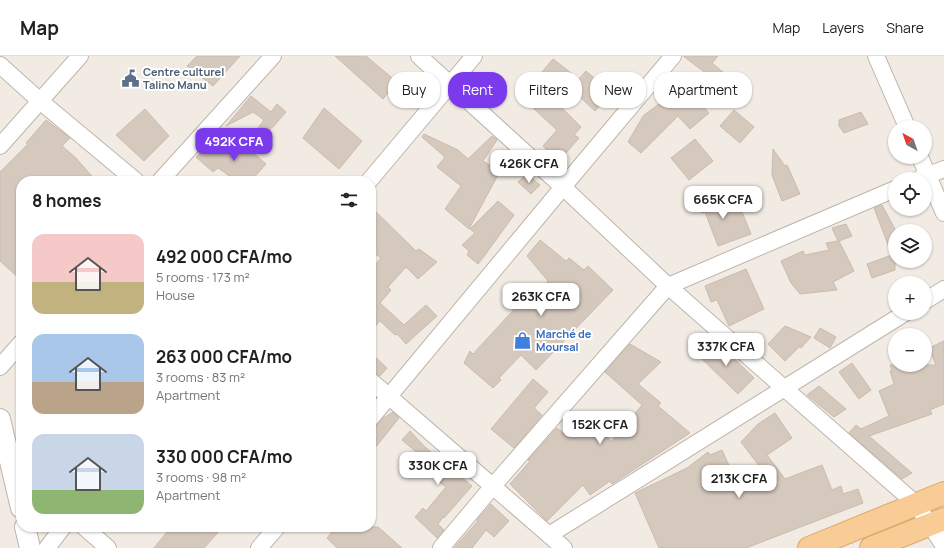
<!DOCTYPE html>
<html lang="en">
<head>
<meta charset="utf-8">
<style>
	:root { --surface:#fff; --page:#f2f2f2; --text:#202124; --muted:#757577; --line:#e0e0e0; --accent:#7c3aed }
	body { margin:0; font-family:Manrope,sans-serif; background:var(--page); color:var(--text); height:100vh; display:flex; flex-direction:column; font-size:15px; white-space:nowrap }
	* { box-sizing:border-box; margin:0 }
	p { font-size:13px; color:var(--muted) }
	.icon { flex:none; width:22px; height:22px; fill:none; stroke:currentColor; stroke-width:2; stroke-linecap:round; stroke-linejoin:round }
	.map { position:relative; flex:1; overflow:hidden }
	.details { position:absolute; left:16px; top:120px; width:360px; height:356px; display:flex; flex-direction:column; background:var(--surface); border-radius:16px; box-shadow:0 1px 3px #0004 }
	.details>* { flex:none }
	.guide { position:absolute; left:388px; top:16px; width:380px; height:36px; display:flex; gap:8px }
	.needle { width:26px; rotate:320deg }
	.tools { position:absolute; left:888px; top:64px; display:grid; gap:8px }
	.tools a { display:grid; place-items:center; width:44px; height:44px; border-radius:50%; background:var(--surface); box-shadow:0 1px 3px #0004; font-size:20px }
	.price { position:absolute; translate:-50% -34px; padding:0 9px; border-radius:8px; background:#fff; color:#222; font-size:13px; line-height:26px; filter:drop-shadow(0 1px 2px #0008) }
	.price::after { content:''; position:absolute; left:50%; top:24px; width:12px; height:9px; margin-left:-6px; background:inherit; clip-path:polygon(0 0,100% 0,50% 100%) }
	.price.on { background:var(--accent); color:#fff }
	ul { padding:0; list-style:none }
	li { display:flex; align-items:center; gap:12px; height:100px; padding:0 16px }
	li span { display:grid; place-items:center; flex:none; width:112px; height:80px; border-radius:12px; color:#555 }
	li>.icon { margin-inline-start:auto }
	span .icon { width:48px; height:48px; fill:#fffc; stroke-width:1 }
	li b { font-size:17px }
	h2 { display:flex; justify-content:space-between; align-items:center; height:48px; padding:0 16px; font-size:17px }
	.tag { padding:0 14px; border-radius:16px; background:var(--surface); box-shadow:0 1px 3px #0004; font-size:14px; line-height:36px }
	.tag.on { background:var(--accent); color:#fff }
	header { display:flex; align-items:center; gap:24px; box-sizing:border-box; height:56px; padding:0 20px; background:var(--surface); border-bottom:1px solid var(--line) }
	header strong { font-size:19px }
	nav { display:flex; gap:22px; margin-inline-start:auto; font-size:14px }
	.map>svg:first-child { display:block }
	.building { fill:#d5c8bd; stroke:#ccbbad }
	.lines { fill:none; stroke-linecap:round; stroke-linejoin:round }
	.minor-casing { stroke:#bfb4aa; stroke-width:18 }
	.tertiary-casing { stroke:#bfb4aa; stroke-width:22 }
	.primary-casing { stroke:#dda666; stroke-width:24 }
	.minor { stroke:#fff; stroke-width:16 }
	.tertiary { stroke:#fff; stroke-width:20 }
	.primary { stroke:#f9cc95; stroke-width:22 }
	.labels { text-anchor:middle; stroke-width:4; stroke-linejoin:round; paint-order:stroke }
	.service-label { font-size:11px; font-weight:bold; fill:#4e5e75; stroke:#fff; text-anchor:start }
	.shop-label { font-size:11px; font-weight:bold; fill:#366cbe; stroke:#fff; text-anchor:start }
</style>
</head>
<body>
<header>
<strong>Map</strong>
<nav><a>Map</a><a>Layers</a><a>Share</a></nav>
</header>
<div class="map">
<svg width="944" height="492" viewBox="0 0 944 492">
	<rect width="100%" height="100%" fill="#f1ebe4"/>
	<g class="building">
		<polygon points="197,0 240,0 213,30 187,10"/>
		<polygon points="335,0 366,0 397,26 383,43"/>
		<polygon points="683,0 718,0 712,7 747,36 737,46 703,15"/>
		<polygon points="553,3 579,23 586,15 612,37 595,55 568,30 554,44 581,71 574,79 579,82 559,105 543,90 557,74 532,51 554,25 542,16"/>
		<polygon points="684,29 709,57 690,73 678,60 641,97 628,86 643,60"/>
		<polygon points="251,40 271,56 277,48 286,56 273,71 272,71 262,82 255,76 264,64 253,56 226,70"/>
		<polygon points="324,52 362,85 339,113 303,82"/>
		<polygon points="145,53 169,80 144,105 116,79"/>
		<polygon points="734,54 754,71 740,87 720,70"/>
		<polygon points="861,56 868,68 844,77 839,70 839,64"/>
		<polygon points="46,64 70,82 62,90 76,102 96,125 21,125 21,224 0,205 0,116 28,88 26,87"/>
		<polygon points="424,78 458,94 468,103 492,80 497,84 483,105 500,115 469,173 445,153 461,130 437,111 445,101 422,81"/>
		<polygon points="695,83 713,105 689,124 671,102"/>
		<polygon points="239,84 266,108 251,125 237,125 218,112 213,116 196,101 206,91 223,99"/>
		<polygon points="773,93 785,110 787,109 800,138 782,145 772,119"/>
		<polygon points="527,118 540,129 531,138 518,126"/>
		<polygon points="711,135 722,158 740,151 751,178 718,190 705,156 702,157 695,142"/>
		<polygon points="498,145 514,159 485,199 478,208 467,199 469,195 462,189 475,177 470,173"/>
		<polygon points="882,149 895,173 895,214 872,222 867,208 892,199 874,152"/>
		<polygon points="371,151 416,195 419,193 437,206 418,223 406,211 388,231 391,234 380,247 404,269 426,249 437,260 406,288 397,278 395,279 380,265 371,275 371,213 381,202 371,195"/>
		<polygon points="846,168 852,180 839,185 854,215 833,226 837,234 800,238 791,227 781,205 803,195 805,199 829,194 826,187 838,185 832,172"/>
		<polygon points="540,184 566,205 569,202 584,214 588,210 613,234 536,314 521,299 499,322 501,324 493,332 464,307 470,295 473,298 519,248 526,252 548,228 546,227 548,225 527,200"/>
		<polygon points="746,213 764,253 729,270 717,244 711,246 705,230"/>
		<polygon points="785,270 811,281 801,292 799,291 785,305 768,288"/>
		<polygon points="820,272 836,281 830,292 814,282"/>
		<polygon points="944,285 944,348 930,354 932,358 869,380 912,417 902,423 849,377 856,369 861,373 889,360 879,335 894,328 890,315 892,315 890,309 936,309 929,292"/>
		<polygon points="704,287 713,296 720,289 754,322 738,338 696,297"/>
		<polygon points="630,288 661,306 638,328 661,347 658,350 690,377 612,428 610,425 590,439 583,429 547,465 510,428 530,405 528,404 557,372 569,382 596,364 611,386 642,349 605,316"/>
		<polygon points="371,297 387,312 380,320 371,314"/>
		<polygon points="852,307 871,334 859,343 839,316"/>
		<polygon points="533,323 548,336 534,352 542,359 514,392 491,373"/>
		<polygon points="819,330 846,353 834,361 807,339"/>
		<polygon points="393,356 399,362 371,397 371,371 375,371 382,363"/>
		<polygon points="775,357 792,382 767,399 785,423 822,409 832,434 841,430 843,438 858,433 863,447 746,492 659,492 635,437 687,412 708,396 710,399 722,394 740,434 769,423 741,386 758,368"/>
		<polygon points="410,375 425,391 472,430 444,462 443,461 438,468 444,474 437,482 415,461 423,452 426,455 446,431 414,407 420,399 402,384"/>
		<polygon points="491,448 509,465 494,481 486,474 472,492 454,492 478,465 477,464"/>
		<polygon points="171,471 223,471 204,492 154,492"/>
		<polygon points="336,471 378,471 402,492 337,492 327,482"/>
	</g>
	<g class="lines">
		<defs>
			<g id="minor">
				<polyline points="419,0 563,131 668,230 916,448 944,490"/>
				<polyline points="876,0 907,71"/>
				<polyline points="0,9 40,45 136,125"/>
				<polyline points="0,90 80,0"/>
				<polyline points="920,101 944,157"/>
				<polyline points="919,123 944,113"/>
				<polyline points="160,125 273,0"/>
				<polyline points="369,125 474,0"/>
				<polyline points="925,245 944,233"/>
				<polyline points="0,311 21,287"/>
				<polyline points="371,325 564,492"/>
				<polyline points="371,362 563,131 673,0"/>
				<polyline points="84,471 108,492"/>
				<polyline points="549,479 905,257"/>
				<polyline points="47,492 63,471"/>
				<polyline points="259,492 277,471"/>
				<polyline points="441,492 493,430 668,230 895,133"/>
			</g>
			<g id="tertiary">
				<polyline points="0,363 21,452"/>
				<polyline points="25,471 30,492"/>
			</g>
			<g id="primary">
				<polyline points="809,492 944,437"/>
				<polyline points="871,492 944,463"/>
			</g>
		</defs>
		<use href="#minor" class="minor-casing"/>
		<use href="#tertiary" class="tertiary-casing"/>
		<use href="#primary" class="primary-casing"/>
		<use href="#minor" class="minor"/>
		<use href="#tertiary" class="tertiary"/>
		<use href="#primary" class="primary"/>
	</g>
	<defs>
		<symbol id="civic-bare" viewBox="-9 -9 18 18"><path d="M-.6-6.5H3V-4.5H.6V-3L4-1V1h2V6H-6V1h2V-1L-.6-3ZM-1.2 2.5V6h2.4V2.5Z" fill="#5c6f8a" stroke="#fff" stroke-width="2.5" paint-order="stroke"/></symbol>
		<symbol id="shop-bare" viewBox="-9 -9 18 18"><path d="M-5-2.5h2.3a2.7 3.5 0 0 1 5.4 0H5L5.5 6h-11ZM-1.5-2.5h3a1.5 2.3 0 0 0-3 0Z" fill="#3f7fe0" stroke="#fff" stroke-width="2.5" paint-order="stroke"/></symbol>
	</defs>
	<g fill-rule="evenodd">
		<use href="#civic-bare" x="118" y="10" width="25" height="25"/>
		<use href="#shop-bare" x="510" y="272" width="25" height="25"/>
	</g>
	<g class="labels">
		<g class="service-label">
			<text x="143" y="20">Centre culturel<tspan x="143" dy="13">Talino Manu</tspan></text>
		</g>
		<g class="shop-label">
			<text x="536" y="282">Marché de<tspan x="536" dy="13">Moursal</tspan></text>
		</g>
	</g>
</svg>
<div class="tools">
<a><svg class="needle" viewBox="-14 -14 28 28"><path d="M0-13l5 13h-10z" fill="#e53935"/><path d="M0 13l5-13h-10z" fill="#757577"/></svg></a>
<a><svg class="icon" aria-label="locate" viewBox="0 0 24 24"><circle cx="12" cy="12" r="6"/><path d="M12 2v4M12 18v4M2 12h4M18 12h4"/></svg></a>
<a><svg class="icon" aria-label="layers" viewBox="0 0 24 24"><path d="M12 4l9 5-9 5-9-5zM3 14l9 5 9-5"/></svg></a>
<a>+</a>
<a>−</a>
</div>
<b class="price on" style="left:234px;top:106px">492K CFA</b>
<b class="price" style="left:529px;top:128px">426K CFA</b>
<b class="price" style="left:723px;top:164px">665K CFA</b>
<b class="price" style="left:541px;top:261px">263K CFA</b>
<b class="price" style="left:726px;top:311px">337K CFA</b>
<b class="price" style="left:600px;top:389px">152K CFA</b>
<b class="price" style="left:438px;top:430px">330K CFA</b>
<b class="price" style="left:739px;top:443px">213K CFA</b>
<div class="guide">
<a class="tag">Buy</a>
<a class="tag on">Rent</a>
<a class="tag">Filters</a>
<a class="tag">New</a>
<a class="tag">Apartment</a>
</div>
<section class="details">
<h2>8 homes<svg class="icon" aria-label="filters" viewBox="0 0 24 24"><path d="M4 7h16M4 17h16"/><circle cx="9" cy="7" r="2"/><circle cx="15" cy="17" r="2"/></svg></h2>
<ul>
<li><span style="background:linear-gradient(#f6c9c9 60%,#c2b280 0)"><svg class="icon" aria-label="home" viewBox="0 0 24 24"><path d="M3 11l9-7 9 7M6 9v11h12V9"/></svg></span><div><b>492 000 CFA/mo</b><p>5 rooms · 173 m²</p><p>House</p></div></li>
<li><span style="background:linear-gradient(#a9c7e8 60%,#b9a48a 0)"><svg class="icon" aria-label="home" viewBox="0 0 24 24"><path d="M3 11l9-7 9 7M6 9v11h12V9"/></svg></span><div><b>263 000 CFA/mo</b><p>3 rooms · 83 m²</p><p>Apartment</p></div></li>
<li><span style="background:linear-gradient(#c9d6e8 70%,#8fb573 0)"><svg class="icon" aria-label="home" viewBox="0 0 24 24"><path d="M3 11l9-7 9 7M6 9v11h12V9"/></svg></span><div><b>330 000 CFA/mo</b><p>3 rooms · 98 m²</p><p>Apartment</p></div></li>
</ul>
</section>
</div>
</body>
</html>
